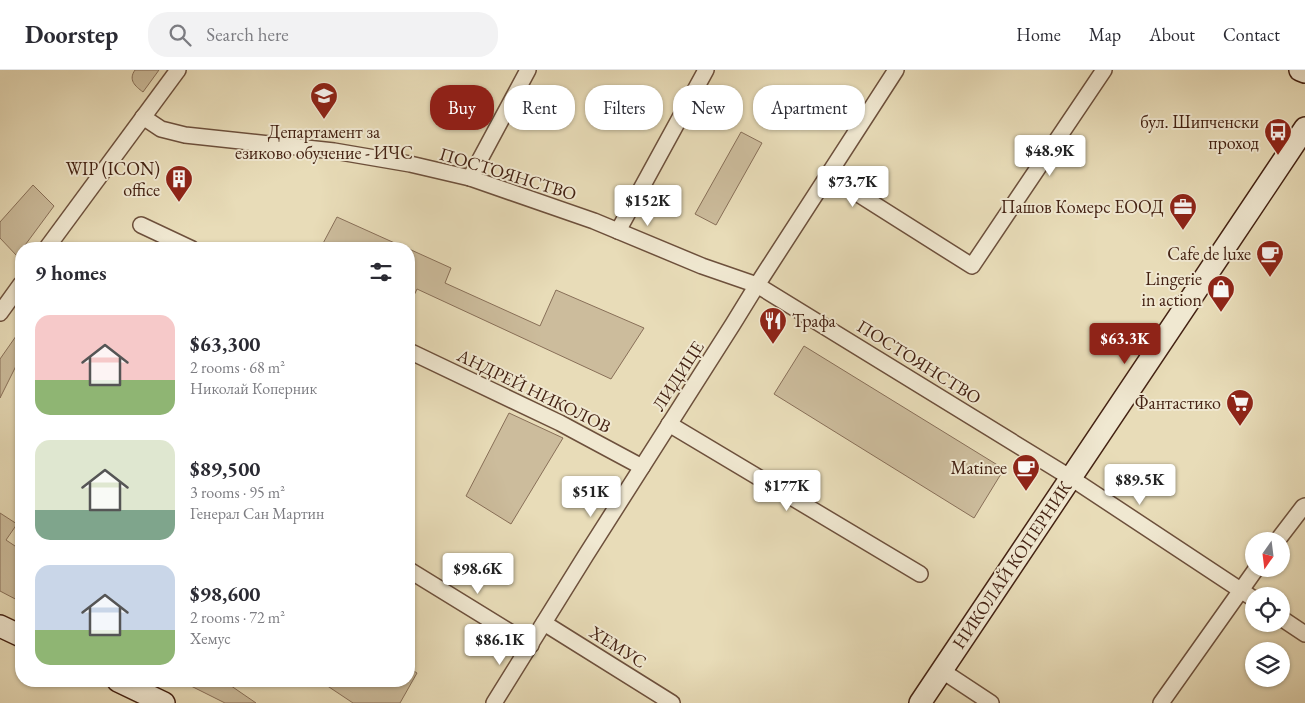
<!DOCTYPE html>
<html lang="en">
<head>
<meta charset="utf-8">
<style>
	:root { --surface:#fff; --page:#f2f2f3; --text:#2b2b33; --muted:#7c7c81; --line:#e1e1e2; --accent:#8f2418 }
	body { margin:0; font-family:"EB Garamond",serif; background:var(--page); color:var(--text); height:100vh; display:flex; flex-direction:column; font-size:19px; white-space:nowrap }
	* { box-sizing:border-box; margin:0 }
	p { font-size:16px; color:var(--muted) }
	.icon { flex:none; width:28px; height:28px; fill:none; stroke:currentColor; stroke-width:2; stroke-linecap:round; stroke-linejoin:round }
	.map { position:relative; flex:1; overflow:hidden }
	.sheet { position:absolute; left:15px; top:172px; width:400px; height:445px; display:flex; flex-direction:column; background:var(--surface); border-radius:20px; box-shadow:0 1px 4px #0004 }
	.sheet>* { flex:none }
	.guide { position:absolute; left:430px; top:15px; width:475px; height:45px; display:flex; gap:10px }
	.needle { width:32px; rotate:194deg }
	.fabs { position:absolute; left:1245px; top:462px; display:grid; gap:10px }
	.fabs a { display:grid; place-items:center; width:45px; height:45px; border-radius:50%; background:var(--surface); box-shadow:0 1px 4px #0004; font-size:25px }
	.price { position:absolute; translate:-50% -42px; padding:0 11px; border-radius:5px; background:#fff; color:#222; font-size:16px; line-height:32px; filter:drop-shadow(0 1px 2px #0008) }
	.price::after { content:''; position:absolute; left:50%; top:30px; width:15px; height:11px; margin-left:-8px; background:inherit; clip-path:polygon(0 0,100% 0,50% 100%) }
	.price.current { background:var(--accent); color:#fff }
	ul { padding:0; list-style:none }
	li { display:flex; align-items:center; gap:15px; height:125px; padding:0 20px }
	li span { display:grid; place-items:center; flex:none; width:140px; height:100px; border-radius:15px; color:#555 }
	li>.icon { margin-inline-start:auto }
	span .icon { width:60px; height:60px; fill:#fffc; stroke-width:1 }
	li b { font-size:21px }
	h2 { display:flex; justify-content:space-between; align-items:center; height:60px; padding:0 20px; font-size:21px }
	.pill { padding:0 18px; border-radius:20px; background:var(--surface); box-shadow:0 1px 4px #0004; font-size:18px; line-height:45px }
	.pill.current { background:var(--accent); color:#fff }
	header { display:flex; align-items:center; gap:30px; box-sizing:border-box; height:70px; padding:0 25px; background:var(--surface); border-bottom:1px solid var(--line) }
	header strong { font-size:24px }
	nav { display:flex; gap:28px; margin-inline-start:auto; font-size:18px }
	.search { width:350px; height:45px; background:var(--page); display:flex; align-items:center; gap:12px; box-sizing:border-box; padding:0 18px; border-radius:20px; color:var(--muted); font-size:19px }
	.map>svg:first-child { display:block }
	.green { fill:#ccbc9c; stroke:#886f58 }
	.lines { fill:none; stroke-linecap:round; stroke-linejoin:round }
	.street-casing { stroke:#6d503c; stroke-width:18 }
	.secondary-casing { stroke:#442213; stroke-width:24 }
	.street { stroke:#f0e8d1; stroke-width:15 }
	.secondary { stroke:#f0e8d1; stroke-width:21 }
	.labels { text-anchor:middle; stroke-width:4; stroke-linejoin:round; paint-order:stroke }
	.poi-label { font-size:18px; fill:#442213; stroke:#f0e8d1; text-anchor:end }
	.street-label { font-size:18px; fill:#442213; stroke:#f0e8d1 }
</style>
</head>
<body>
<header>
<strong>Doorstep</strong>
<div class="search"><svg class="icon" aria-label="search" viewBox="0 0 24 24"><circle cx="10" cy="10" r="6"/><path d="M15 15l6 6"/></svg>Search here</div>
<nav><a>Home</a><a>Map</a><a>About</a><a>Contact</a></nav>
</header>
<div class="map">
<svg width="1305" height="633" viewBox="0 0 1305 633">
	<rect width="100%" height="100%" fill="#e8dcb8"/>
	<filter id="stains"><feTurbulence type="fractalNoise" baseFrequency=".004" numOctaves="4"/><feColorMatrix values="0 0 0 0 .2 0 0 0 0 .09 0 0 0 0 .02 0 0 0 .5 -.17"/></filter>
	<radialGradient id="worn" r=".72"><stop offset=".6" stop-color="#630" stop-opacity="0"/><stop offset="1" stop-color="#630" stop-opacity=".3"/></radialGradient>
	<g class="green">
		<path d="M135 0H159L143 22C135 16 128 10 135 0Z"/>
		<polygon points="741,62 762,73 716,155 695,144"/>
		<polygon points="33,115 54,136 17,186 0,168 0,152"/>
		<polygon points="337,147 408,179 320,179"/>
		<polygon points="409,179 451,198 445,213 540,256 556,220 644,258 611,309 417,219 409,236"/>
		<polygon points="21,259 21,286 0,328 0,289"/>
		<polygon points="804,276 1004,399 974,448 774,324"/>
		<polygon points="509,343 563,368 511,454 466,426"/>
		<polygon points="0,443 17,454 6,470 21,480 21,532 0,521"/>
		<polygon points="409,598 417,603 400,633 353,633 320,611 409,611"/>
		<polygon points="181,611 224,611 256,633 225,633"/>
	</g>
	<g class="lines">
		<defs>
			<g id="street">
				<polyline points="143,47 161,59 185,65 334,81 410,94 470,108 594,151 702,196 757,215 1071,408 1254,529"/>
				<polyline points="828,105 972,196 1104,0"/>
				<polyline points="470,108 528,0"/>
				<polyline points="141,155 192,179"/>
				<polyline points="618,161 706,0"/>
				<polyline points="46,179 178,0"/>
				<polyline points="0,243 21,214"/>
				<polyline points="409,281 560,353 642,397"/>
				<polyline points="669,354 920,504"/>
				<polyline points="1277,471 1303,437 1305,436"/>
				<polyline points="409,500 531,575"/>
				<polyline points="1281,548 1305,564"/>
				<polyline points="544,553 672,633"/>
				<polyline points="941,600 991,633"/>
				<polyline points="494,633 586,485 733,254 757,215 896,0"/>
				<polyline points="1161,633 1256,499"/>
			</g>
			<g id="secondary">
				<polyline points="1300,0 1305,2"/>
				<polyline points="0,556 21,566"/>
				<polyline points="118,611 164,633"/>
				<polyline points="920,633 1305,58"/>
			</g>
		</defs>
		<use href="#street" class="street-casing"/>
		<use href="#secondary" class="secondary-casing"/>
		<use href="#street" class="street"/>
		<use href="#secondary" class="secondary"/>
	</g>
	<defs>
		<symbol id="university-pin" viewBox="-11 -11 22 30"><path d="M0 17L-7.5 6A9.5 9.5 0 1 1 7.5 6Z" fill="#8f2418" stroke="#f0e8d1"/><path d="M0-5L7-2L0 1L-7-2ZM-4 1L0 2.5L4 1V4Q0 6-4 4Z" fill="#fff"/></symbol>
		<symbol id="bus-pin" viewBox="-11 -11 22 30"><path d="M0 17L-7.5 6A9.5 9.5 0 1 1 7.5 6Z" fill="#8f2418" stroke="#f0e8d1"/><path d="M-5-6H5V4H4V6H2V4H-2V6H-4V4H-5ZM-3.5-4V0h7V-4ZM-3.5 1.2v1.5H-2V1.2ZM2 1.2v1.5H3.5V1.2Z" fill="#fff"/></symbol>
		<symbol id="building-pin" viewBox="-11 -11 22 30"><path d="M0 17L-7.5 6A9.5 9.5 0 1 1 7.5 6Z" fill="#8f2418" stroke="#f0e8d1"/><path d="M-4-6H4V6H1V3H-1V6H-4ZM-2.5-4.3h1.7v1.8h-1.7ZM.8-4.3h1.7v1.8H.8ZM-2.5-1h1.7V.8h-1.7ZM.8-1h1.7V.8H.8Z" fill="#fff"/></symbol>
		<symbol id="office-pin" viewBox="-11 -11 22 30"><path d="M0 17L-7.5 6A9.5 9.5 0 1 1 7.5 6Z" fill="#8f2418" stroke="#f0e8d1"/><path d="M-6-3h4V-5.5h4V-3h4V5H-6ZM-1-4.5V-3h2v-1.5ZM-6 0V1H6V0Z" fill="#fff"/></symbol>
		<symbol id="cafe-pin" viewBox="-11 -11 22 30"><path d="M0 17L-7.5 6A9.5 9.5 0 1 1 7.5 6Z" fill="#8f2418" stroke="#f0e8d1"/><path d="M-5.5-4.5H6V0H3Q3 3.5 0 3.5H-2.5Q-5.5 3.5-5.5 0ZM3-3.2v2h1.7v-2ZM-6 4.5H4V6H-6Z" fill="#fff"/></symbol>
		<symbol id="shop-pin" viewBox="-11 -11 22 30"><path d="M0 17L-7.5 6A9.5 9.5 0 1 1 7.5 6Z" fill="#8f2418" stroke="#f0e8d1"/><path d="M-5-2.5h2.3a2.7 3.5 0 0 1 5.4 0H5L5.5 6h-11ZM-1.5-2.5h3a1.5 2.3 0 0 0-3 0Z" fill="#fff"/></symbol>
		<symbol id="restaurant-pin" viewBox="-11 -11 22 30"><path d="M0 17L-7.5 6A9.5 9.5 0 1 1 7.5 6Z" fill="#8f2418" stroke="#f0e8d1"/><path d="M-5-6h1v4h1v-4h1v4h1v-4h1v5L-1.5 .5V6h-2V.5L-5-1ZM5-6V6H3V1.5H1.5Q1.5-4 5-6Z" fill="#fff"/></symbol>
		<symbol id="supermarket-pin" viewBox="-11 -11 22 30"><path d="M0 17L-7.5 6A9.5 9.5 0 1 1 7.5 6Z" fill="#8f2418" stroke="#f0e8d1"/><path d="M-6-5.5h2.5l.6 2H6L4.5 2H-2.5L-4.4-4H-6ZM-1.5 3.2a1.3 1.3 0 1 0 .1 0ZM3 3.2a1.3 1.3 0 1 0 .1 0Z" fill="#fff"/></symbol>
	</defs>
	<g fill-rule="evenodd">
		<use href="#university-pin" x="308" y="10" width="32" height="43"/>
		<use href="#bus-pin" x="1262" y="46" width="32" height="43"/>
		<use href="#building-pin" x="163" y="93" width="32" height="43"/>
		<use href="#office-pin" x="1167" y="121" width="32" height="43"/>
		<use href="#cafe-pin" x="1254" y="168" width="32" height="43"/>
		<use href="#shop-pin" x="1205" y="203" width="32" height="43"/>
		<use href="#restaurant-pin" x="757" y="235" width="32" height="43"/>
		<use href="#supermarket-pin" x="1224" y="317" width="32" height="43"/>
		<use href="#cafe-pin" x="1010" y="382" width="32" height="43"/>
	</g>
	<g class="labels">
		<g class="poi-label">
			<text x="1259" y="58">бул. Шипченски<tspan x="1259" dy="21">проход</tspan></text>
			<text x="324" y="68" text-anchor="middle">Департамент за<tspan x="324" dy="21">езиково обучение - ИЧС</tspan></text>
			<text x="160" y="105">WIP (ICON)<tspan x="160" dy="21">office</tspan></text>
			<text x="1164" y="143">Пашов Комерс ЕООД</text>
			<text x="1251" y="190">Cafe de luxe</text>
			<text x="1202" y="215">Lingerie<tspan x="1202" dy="21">in action</tspan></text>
			<text x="792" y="257" text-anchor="start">Трафа</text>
			<text x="1221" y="339">Фантастико</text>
			<text x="1007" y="404">Matinee</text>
		</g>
		<g class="street-label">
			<text transform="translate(508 104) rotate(17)" y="6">ПОСТОЯНСТВО</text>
			<text transform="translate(919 292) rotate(32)" y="6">ПОСТОЯНСТВО</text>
			<text transform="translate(678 306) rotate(-57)" y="6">ЛИДИЦЕ</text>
			<text transform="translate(534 321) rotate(26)" y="6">АНДРЕЙ НИКОЛОВ</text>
			<text transform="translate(1012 495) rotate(-56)" y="6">НИКОЛАЙ КОПЕРНИК</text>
			<text transform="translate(618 577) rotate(32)" y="6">ХЕМУС</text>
		</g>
	</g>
	<rect width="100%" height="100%" filter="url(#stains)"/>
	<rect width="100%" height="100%" fill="url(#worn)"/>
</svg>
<div class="fabs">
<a><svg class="needle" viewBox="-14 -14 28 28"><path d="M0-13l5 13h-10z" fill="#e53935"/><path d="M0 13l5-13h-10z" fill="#7c7c81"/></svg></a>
<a><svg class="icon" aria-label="locate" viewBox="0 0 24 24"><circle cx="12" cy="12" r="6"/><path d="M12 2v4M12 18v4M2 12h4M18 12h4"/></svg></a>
<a><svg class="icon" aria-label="layers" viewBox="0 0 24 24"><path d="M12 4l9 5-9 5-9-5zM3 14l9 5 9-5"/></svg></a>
</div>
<b class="price" style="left:1050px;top:107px">$48.9K</b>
<b class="price" style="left:853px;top:138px">$73.7K</b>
<b class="price" style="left:648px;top:157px">$152K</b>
<b class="price current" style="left:1125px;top:295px">$63.3K</b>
<b class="price" style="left:1140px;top:436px">$89.5K</b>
<b class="price" style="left:787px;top:442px">$177K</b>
<b class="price" style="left:591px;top:448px">$51K</b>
<b class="price" style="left:478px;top:525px">$98.6K</b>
<b class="price" style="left:500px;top:596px">$86.1K</b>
<div class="guide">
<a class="pill current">Buy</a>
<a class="pill">Rent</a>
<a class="pill">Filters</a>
<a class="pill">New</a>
<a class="pill">Apartment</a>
</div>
<section class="sheet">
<h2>9 homes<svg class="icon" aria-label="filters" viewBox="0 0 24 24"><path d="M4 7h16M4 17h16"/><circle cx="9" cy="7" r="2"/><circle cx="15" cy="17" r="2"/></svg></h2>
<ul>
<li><span style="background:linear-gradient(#f6c9c9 65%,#8fb573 0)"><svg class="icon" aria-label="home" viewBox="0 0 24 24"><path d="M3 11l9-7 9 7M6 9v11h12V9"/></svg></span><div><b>$63,300</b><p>2 rooms · 68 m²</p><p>Николай Коперник</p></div></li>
<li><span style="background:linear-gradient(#dfe7d0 70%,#7fa58c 0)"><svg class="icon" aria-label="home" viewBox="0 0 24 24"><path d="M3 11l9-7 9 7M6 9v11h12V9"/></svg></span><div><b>$89,500</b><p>3 rooms · 95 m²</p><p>Генерал Сан Мартин</p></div></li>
<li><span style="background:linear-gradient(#c9d6e8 65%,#8fb573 0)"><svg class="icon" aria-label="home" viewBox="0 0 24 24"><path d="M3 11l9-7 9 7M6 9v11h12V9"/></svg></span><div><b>$98,600</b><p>2 rooms · 72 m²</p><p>Хемус</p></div></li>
</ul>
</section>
</div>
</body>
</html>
